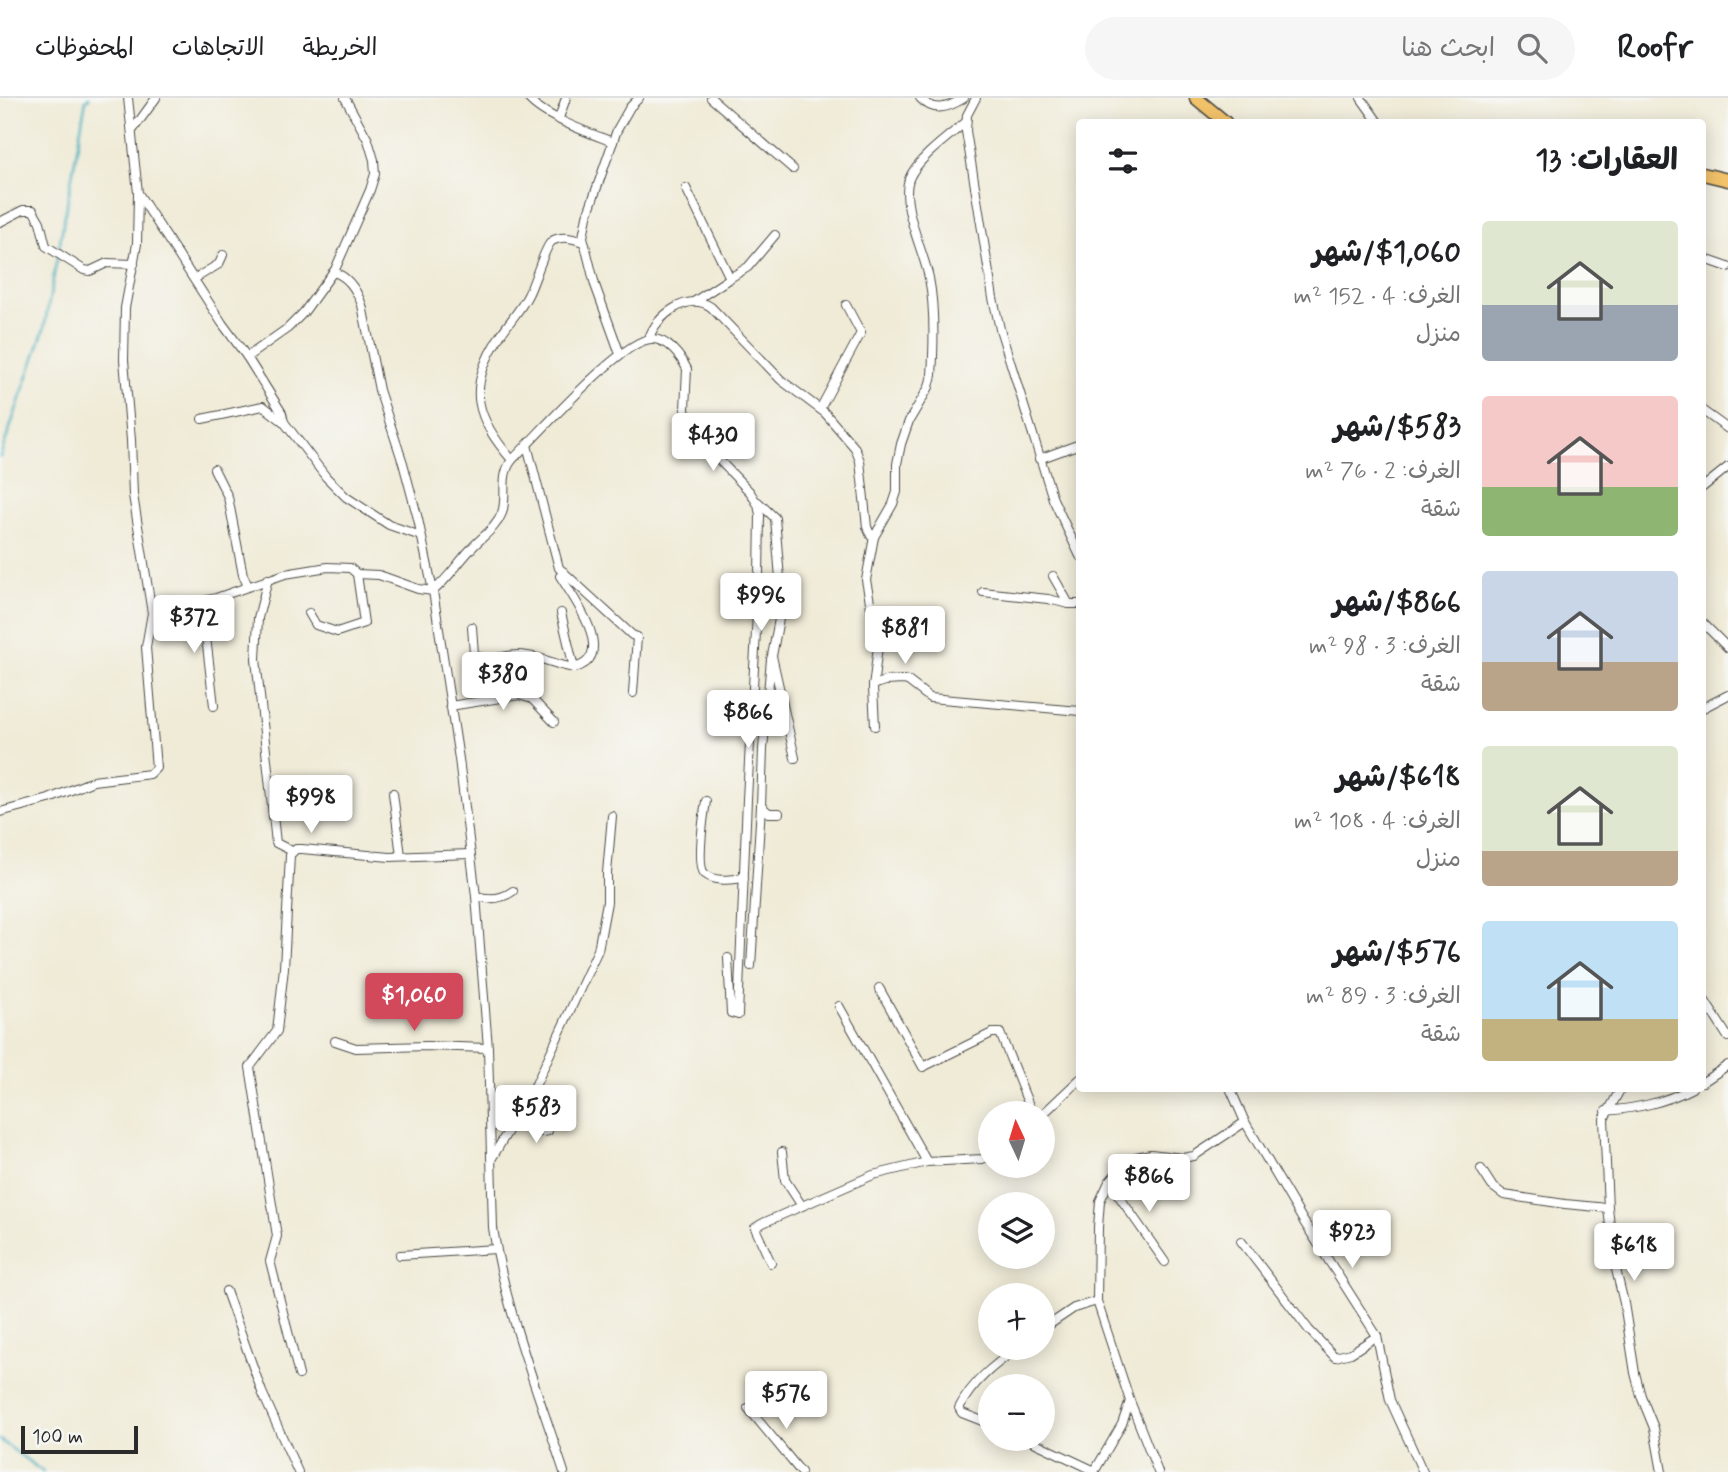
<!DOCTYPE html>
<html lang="ar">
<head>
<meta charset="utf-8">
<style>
	:root { --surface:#fff; --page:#f6f6f6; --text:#202124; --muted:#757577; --line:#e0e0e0; --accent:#d1495b }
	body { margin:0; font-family:Mynerve,"Playpen Sans Arabic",sans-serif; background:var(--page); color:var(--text); direction:rtl; height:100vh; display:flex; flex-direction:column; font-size:26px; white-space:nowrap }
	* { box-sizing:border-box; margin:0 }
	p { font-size:23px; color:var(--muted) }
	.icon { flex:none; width:38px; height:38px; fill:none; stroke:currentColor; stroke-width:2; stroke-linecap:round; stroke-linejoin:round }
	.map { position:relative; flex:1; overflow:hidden; direction:ltr }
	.details { position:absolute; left:1076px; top:21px; width:630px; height:973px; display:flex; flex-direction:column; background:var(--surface); border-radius:7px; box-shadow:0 4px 18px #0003; direction:rtl }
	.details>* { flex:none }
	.needle { width:46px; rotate:356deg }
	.buttons { position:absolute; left:978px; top:1003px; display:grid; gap:14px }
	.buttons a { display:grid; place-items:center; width:77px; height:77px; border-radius:50%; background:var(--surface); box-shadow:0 4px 18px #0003; font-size:35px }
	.scale { position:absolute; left:21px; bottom:18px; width:117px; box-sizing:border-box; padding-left:7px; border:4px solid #2b2b2b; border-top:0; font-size:19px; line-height:24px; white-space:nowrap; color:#2b2b2b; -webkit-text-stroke:5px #f6f6f2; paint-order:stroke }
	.price { position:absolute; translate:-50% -60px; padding:0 16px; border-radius:7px; background:#fff; color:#222; font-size:23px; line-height:46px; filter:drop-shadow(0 2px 4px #0008) }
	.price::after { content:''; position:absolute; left:50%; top:42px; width:21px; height:16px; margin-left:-10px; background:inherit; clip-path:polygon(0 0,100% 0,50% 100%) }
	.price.on { background:var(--accent); color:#fff }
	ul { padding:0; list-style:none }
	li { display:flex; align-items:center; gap:21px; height:175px; padding:0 28px }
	li span { display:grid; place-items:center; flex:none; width:196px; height:140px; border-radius:7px; color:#555 }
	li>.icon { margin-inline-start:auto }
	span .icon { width:84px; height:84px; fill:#fffc; stroke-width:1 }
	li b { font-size:30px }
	h2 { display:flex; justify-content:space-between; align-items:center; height:84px; padding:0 28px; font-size:30px }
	header { display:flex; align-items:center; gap:42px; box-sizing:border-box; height:98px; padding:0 35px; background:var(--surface); border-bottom:2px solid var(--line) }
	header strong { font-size:33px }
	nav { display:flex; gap:38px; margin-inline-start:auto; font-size:24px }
	.search { width:490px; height:63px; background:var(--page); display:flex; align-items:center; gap:18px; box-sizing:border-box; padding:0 24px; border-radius:38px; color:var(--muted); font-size:26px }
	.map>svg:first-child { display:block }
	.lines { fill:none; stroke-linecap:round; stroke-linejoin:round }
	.stream { stroke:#41aebf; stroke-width:2.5 }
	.minor-casing { stroke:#494845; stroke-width:10 }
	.highway-casing { stroke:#494845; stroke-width:15 }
	.minor { stroke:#fff; stroke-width:8 }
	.highway { stroke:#f2c26a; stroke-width:12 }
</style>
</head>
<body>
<header>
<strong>Roofr</strong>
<div class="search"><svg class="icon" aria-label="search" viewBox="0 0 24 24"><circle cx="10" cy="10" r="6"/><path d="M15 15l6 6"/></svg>ابحث هنا</div>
<nav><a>الخريطة</a><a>الاتجاهات</a><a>المحفوظات</a></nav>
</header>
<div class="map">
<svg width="1728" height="1374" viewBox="0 0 1728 1374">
	<rect width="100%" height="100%" fill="#f6f6f2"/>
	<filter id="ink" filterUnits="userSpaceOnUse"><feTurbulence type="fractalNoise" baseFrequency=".0143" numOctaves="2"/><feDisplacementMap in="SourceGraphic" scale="14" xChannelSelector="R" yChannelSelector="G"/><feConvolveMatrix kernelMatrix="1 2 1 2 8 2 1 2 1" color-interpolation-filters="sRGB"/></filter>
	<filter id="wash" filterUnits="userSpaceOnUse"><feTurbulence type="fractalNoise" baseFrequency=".00686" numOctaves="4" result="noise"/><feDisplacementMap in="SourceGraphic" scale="28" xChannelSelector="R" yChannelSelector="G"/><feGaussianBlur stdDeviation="1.57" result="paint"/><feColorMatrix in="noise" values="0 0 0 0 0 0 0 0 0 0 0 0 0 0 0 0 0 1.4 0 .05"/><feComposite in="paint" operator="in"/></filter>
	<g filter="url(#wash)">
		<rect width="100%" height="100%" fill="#f0ebd7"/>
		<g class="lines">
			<g class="stream">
				<polyline points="0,359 44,231 86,2 89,0"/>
				<polyline points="0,1342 43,1374"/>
			</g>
		</g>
	</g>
	<g filter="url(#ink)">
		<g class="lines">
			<defs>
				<g id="minor">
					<path d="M128 0 138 95 222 225 247 259 288 230 304 214 333 174C348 178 357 193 362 207L379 292 403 365 418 421 433 493 459 661 476 798 488 950 493 1130C506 1214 538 1294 564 1374"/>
					<path d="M528 0C544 19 589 35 613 44"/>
					<polyline points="711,0 793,71"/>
					<path d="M920 0C934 15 948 10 964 0"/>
					<polyline points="976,0 967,17 966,33 993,200 1000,231 1053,401 1080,458"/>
					<polyline points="1361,0 1378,24"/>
					<polyline points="559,20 566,0"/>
					<polyline points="132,33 156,0"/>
					<polyline points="686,90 730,180 695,203"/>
					<polyline points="0,124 23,112 33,112 40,124 46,148 84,172 90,173 107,165 134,166"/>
					<polyline points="1708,162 1728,169"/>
					<polyline points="334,174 370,92 375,76 374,62 368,42 345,0"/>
					<polyline points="730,180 748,169 775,137"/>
					<polyline points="194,181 219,166 223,157"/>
					<path d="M649 241C655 218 689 193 711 209L781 282 825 315 855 350 860 363 867 429 871 438 874 439 893 406 897 394V366L901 346 909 323 929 289 932 277C934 246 935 210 929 180 924 154 900 107 909 81 917 61 949 38 966 24"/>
					<polyline points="620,256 595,187 583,139 587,118 617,32 630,9 639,0"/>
					<polyline points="247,259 282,315 284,324 326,379 346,399 389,427 421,438"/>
					<polyline points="820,311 861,235 846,207"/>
					<polyline points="1703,313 1728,331"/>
					<polyline points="202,321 263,308 284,324"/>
					<polyline points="527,347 559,470 632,537 637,539 633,595"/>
					<polyline points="1039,361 1080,346"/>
					<path d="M512 362C476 320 466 291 498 241 507 226 520 213 528 197 534 186 545 148 552 143 561 137 573 140 583 144"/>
					<polyline points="214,371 228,399 243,477 248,488"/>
					<polyline points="1703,389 1728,369"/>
					<polyline points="758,404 775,420 782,505 772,558 795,660"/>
					<polyline points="874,439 866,482 878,548 873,590 875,628"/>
					<polyline points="1053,478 1069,506 1080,506"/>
					<polyline points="268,481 258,520 256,561 276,745 292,753"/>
					<polyline points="983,494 1048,501 1069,506"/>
					<polyline points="202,504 214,608"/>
					<path d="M152 515 216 500 285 476 328 469 350 470 357 476 379 477 418 491 433 493C447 482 457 466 470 452 480 440 496 431 502 415 508 397 499 379 512 362 537 338 621 242 651 241 667 240 681 259 687 271L685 311 688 325 695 337 750 394 758 407 760 417 759 477 747 701 738 917 731 915 728 860"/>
					<polyline points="309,515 316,527 337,534 364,525 357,476"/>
					<path d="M561 515 574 570C619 559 572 498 560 478L564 474"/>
					<polyline points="1703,525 1728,550"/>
					<path d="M472 529 474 556C487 566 503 557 518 557 538 557 555 567 574 570"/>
					<polyline points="771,561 763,651 761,708 769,715 779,715"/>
					<polyline points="873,587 885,583 903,582 908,583 930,600 1080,613"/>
					<polyline points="450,608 519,597 532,601 554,624"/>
					<polyline points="1703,610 1728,597"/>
					<polyline points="393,695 401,758"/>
					<path d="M706 703C704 716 696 769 705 776 716 785 732 781 744 780"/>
					<polyline points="0,714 49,701 93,683 150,676 156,670 146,549 152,515 133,397 131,342 124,262 125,210 137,146 138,96"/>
					<path d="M476 798C489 802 502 801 513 793"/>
					<polyline points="751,868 761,708"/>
					<polyline points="879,890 923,969 992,935 1000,935 1032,1015"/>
					<polyline points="1703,900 1728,939"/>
					<polyline points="839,908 927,1064"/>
					<polyline points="335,943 356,950 427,948 488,950"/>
					<polyline points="1703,984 1728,967"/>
					<polyline points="1230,990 1245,1024 1304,1124 1377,1238 1390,1302 1423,1374"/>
					<polyline points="1621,990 1604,1021 1608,1110 1614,1163 1624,1205 1635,1275 1641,1298 1654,1330 1662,1374"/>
					<polyline points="533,991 538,1008 542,1034 548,1033 553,1009"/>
					<path d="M1606 1013C1637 1010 1664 1005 1692 990"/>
					<polyline points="1043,1016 1080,981"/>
					<polyline points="525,1029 526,1003"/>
					<polyline points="782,1054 785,1082 802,1108"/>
					<polyline points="492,1060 536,986 598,852 607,804 607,775 612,718"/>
					<polyline points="1481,1071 1492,1088 1504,1097 1565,1106 1608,1110"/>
					<polyline points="1109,1084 1165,1164"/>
					<polyline points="1241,1143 1309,1232 1335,1259 1351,1255 1377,1238"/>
					<polyline points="400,1157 496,1151"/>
					<polyline points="771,1165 755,1130 763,1125 873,1077 927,1064 982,1061 990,1058"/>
					<polyline points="226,1193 262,1294 298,1374"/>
					<polyline points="1043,1231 1074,1210 1097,1203"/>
					<polyline points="299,1277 270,1163 277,1138 250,969 277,933 284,870 290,757 296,751 302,751 390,759 470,756"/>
					<polyline points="748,1310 801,1374"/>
					<path d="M990 1326 962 1315 959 1310C973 1283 994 1267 1018 1250"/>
					<polyline points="1025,1340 1093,1372"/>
					<polyline points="1094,1374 1122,1326 1130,1303"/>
					<polyline points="1158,1374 1130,1303 1097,1203 1098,1129 1100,1103 1109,1084 1120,1071 1136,1059 1151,1056 1182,1060 1194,1058 1245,1024"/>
				</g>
				<g id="highway">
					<polyline points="1196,0 1225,24"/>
					<polyline points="1703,76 1728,82"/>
				</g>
			</defs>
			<use href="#minor" class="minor-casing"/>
			<use href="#highway" class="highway-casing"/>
			<use href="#minor" class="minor"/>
			<use href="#highway" class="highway"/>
		</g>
	</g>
</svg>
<div class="buttons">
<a><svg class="needle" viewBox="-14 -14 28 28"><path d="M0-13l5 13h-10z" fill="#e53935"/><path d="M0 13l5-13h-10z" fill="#757577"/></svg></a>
<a><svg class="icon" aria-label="layers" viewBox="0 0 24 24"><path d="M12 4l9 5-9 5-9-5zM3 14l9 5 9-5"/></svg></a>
<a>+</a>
<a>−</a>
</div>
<div class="scale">100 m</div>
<b class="price" style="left:713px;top:375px">$430</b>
<b class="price" style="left:761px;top:535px">$996</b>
<b class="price" style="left:194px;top:557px">$372</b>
<b class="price" style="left:905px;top:568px">$881</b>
<b class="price" style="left:503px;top:614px">$380</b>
<b class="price" style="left:748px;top:652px">$866</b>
<b class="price" style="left:311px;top:737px">$998</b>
<b class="price on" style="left:414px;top:935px">$1,060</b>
<b class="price" style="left:536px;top:1047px">$583</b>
<b class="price" style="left:1149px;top:1116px">$866</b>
<b class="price" style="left:1352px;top:1172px">$923</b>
<b class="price" style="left:1634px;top:1185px">$618</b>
<b class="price" style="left:786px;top:1333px">$576</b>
<section class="details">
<h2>العقارات: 13<svg class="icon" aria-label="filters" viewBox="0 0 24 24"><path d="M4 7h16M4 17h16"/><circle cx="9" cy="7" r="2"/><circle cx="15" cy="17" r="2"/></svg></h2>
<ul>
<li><span style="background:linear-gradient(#dfe7d0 60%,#9aa5b1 0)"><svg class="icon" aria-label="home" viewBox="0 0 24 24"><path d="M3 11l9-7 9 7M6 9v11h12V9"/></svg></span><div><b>$1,060/شهر</b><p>الغرف: 4 · 152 m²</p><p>منزل</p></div></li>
<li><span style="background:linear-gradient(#f6c9c9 65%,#8fb573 0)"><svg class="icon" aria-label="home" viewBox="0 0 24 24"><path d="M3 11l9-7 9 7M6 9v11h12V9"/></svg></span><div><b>$583/شهر</b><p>الغرف: 2 · 76 m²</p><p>شقة</p></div></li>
<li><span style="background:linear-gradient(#c9d6e8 65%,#b9a48a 0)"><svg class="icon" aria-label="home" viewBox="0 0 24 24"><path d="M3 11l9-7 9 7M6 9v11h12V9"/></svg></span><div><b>$866/شهر</b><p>الغرف: 3 · 98 m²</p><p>شقة</p></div></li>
<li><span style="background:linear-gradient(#dfe7d0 75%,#b9a48a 0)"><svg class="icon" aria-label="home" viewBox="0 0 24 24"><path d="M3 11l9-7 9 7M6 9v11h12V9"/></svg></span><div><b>$618/شهر</b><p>الغرف: 4 · 108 m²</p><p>منزل</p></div></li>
<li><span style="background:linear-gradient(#bfe0f5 70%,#c2b280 0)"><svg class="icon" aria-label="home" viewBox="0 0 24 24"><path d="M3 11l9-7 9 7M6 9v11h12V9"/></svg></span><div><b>$576/شهر</b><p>الغرف: 3 · 89 m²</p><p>شقة</p></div></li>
</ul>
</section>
</div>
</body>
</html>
